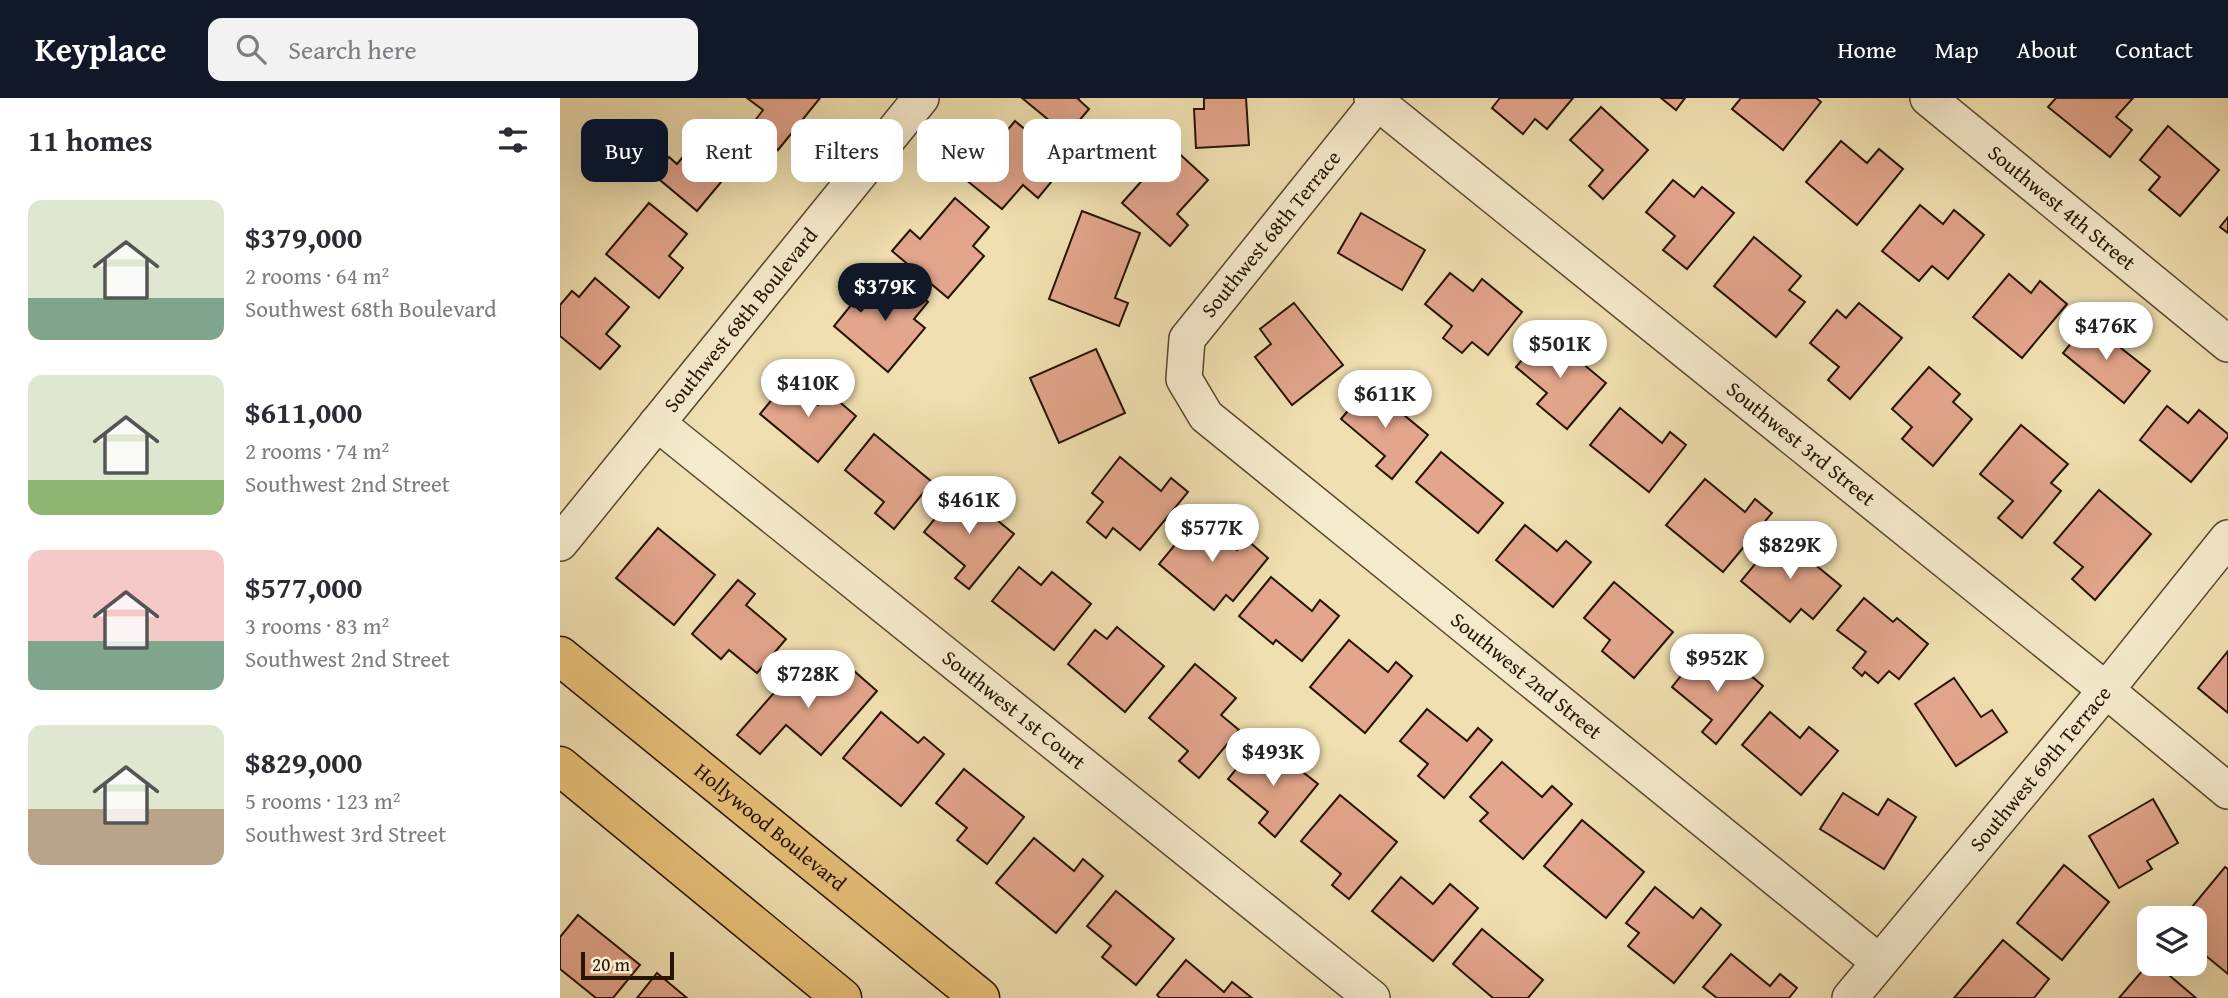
<!DOCTYPE html>
<html lang="en">
<head>
<meta charset="utf-8">
<style>
	:root { --surface:#fff; --page:#f2f2f3; --text:#2b2b33; --muted:#7c7c81; --accent:#111827 }
	body { margin:0; font-family:"Gentium Book Plus",serif; background:var(--page); color:var(--text); height:100vh; display:flex; flex-direction:column; font-size:26px; white-space:nowrap }
	* { box-sizing:border-box; margin:0 }
	p { font-size:23px; color:var(--muted) }
	.icon { flex:none; width:38px; height:38px; fill:none; stroke:currentColor; stroke-width:2; stroke-linecap:round; stroke-linejoin:round }
	.map { position:relative; flex:1; overflow:hidden }
	.panel { display:flex; flex-direction:column; background:var(--surface); width:560px }
	.panel>* { flex:none }
	.hud { position:absolute; left:21px; top:21px; width:665px; height:63px; display:flex; gap:14px }
	.tools { position:absolute; left:1577px; top:808px; display:grid; gap:14px }
	.tools a { display:grid; place-items:center; width:70px; height:70px; border-radius:14px; background:var(--surface); box-shadow:0 7px 28px #0002; font-size:35px }
	.scale { position:absolute; left:21px; bottom:18px; width:93px; box-sizing:border-box; padding-left:7px; border:4px solid #271405; border-top:0; font-size:19px; line-height:24px; white-space:nowrap; color:#271405; -webkit-text-stroke:5px #f5eacc; paint-order:stroke }
	.price { position:absolute; translate:-50% -60px; padding:0 16px; border-radius:24px; background:#fff; color:#222; font-size:23px; line-height:46px; filter:drop-shadow(0 2px 4px #0008) }
	.price::after { content:''; position:absolute; left:50%; top:42px; width:21px; height:16px; margin-left:-10px; background:inherit; clip-path:polygon(0 0,100% 0,50% 100%) }
	.price.active { background:var(--accent); color:#fff }
	ul { padding:0; list-style:none }
	li { display:flex; align-items:center; gap:21px; height:175px; padding:0 28px }
	li span { display:grid; place-items:center; flex:none; width:196px; height:140px; border-radius:14px; color:#555 }
	li>.icon { margin-inline-start:auto }
	span .icon { width:84px; height:84px; fill:#fffc; stroke-width:1 }
	li b { font-size:30px }
	h2 { display:flex; justify-content:space-between; align-items:center; height:84px; padding:0 28px; font-size:30px }
	.pill { padding:0 24px; border-radius:14px; background:var(--surface); box-shadow:0 7px 28px #0002; font-size:24px; line-height:63px }
	.pill.active { background:var(--accent); color:#fff }
	header { display:flex; align-items:center; gap:42px; box-sizing:border-box; height:98px; padding:0 35px; background:var(--accent); color:#fff }
	header strong { font-size:33px }
	nav { display:flex; gap:38px; margin-inline-start:auto; font-size:24px }
	.search { width:490px; height:63px; background:var(--page); display:flex; align-items:center; gap:18px; box-sizing:border-box; padding:0 24px; border-radius:14px; color:var(--muted); font-size:26px }
	main { display:flex; flex:1; min-height:0 }
	.map>svg:first-child { display:block }
	.building { fill:#e3a58b; stroke:#271405; stroke-width:2 }
	.lines { fill:none; stroke-linecap:round; stroke-linejoin:round }
	.street-casing { stroke:#594730; stroke-width:38 }
	.highway-casing { stroke:#271405; stroke-width:41 }
	.street { stroke:#f5eacc; stroke-width:35 }
	.highway { stroke:#e8c078; stroke-width:38 }
	.labels { text-anchor:middle; stroke-width:7; stroke-linejoin:round; paint-order:stroke }
	.street-label { font-size:21px; fill:#271405; stroke:#f5eacc }
</style>
</head>
<body>
<header>
<strong>Keyplace</strong>
<div class="search"><svg class="icon" aria-label="search" viewBox="0 0 24 24"><circle cx="10" cy="10" r="6"/><path d="M15 15l6 6"/></svg>Search here</div>
<nav><a>Home</a><a>Map</a><a>About</a><a>Contact</a></nav>
</header>
<main>
<section class="panel">
<h2>11 homes<svg class="icon" aria-label="filters" viewBox="0 0 24 24"><path d="M4 7h16M4 17h16"/><circle cx="9" cy="7" r="2"/><circle cx="15" cy="17" r="2"/></svg></h2>
<ul>
<li><span style="background:linear-gradient(#dfe7d0 70%,#7fa58c 0)"><svg class="icon" aria-label="home" viewBox="0 0 24 24"><path d="M3 11l9-7 9 7M6 9v11h12V9"/></svg></span><div><b>$379,000</b><p>2 rooms · 64 m²</p><p>Southwest 68th Boulevard</p></div></li>
<li><span style="background:linear-gradient(#dfe7d0 75%,#8fb573 0)"><svg class="icon" aria-label="home" viewBox="0 0 24 24"><path d="M3 11l9-7 9 7M6 9v11h12V9"/></svg></span><div><b>$611,000</b><p>2 rooms · 74 m²</p><p>Southwest 2nd Street</p></div></li>
<li><span style="background:linear-gradient(#f6c9c9 65%,#7fa58c 0)"><svg class="icon" aria-label="home" viewBox="0 0 24 24"><path d="M3 11l9-7 9 7M6 9v11h12V9"/></svg></span><div><b>$577,000</b><p>3 rooms · 83 m²</p><p>Southwest 2nd Street</p></div></li>
<li><span style="background:linear-gradient(#dfe7d0 60%,#b9a48a 0)"><svg class="icon" aria-label="home" viewBox="0 0 24 24"><path d="M3 11l9-7 9 7M6 9v11h12V9"/></svg></span><div><b>$829,000</b><p>5 rooms · 123 m²</p><p>Southwest 3rd Street</p></div></li>
</ul>
</section>
<div class="map">
<svg width="1668" height="900" viewBox="0 0 1668 900">
	<rect width="100%" height="100%" fill="#f0dfb0"/>
	<filter id="stains"><feTurbulence type="fractalNoise" baseFrequency=".00286" numOctaves="4"/><feColorMatrix values="0 0 0 0 .2 0 0 0 0 .09 0 0 0 0 .02 0 0 0 .5 -.17"/></filter>
	<radialGradient id="worn" r=".72"><stop offset=".6" stop-color="#630" stop-opacity="0"/><stop offset="1" stop-color="#630" stop-opacity=".3"/></radialGradient>
	<g class="building">
		<polygon points="187,0 260,0 218,52 190,29 203,12"/>
		<polygon points="462,0 519,0 518,1 529,11 507,37"/>
		<polygon points="644,0 686,0 689,47 636,50 634,11 644,11"/>
		<polygon points="940,0 1013,0 987,31 975,21 963,36 932,10"/>
		<polygon points="1101,0 1125,0 1116,12"/>
		<polygon points="1181,0 1256,0 1261,4 1223,52 1172,11"/>
		<polygon points="1496,0 1573,0 1556,19 1572,32 1550,59 1488,9"/>
		<polygon points="1041,9 1088,52 1043,101 1029,88 1043,72 1010,42"/>
		<polygon points="455,23 490,52 480,64 497,77 478,100 463,87 442,111 395,73 412,54 422,63"/>
		<polygon points="1608,28 1659,72 1620,118 1589,92 1600,79 1580,62"/>
		<polygon points="142,36 177,65 137,113 94,77 109,59 117,66"/>
		<polygon points="1281,43 1307,65 1319,51 1343,71 1297,127 1246,84"/>
		<polygon points="612,49 648,82 617,116 628,127 610,148 562,105"/>
		<polygon points="1113,82 1134,99 1142,89 1174,115 1127,171 1103,152 1115,138 1086,114"/>
		<polygon points="395,100 429,129 413,148 424,158 388,200 332,153 350,132 360,141"/>
		<polygon points="89,105 127,136 109,158 123,170 99,200 46,156"/>
		<polygon points="1360,107 1383,126 1394,112 1424,137 1388,181 1372,168 1359,183 1322,153"/>
		<polygon points="522,113 580,135 555,200 568,205 559,228 489,201"/>
		<polygon points="801,115 865,152 842,192 778,155"/>
		<polygon points="1668,119 1668,135 1660,129"/>
		<polygon points="1194,139 1241,178 1229,192 1245,204 1216,239 1154,188"/>
		<polygon points="333,175 368,204 354,221 365,230 328,274 274,228 292,206 301,213"/>
		<polygon points="890,175 913,193 922,181 962,214 928,257 912,244 902,255 883,240 892,228 865,206"/>
		<polygon points="1449,176 1471,195 1480,183 1507,206 1462,260 1413,219"/>
		<polygon points="35,180 69,209 46,236 60,248 40,271 0,238 0,207 12,193 19,199"/>
		<polygon points="734,205 783,267 732,307 695,259 711,246 700,231"/>
		<polygon points="1299,205 1342,240 1290,301 1268,282 1279,269 1250,245 1277,212 1286,220"/>
		<polygon points="1528,224 1590,273 1564,305 1503,255"/>
		<polygon points="985,234 1046,285 1007,331 977,306 987,295 956,269"/>
		<polygon points="536,251 565,315 499,345 470,280"/>
		<polygon points="1369,269 1400,296 1393,304 1412,321 1373,368 1342,341 1352,329 1332,311"/>
		<polygon points="228,282 258,307 268,294 296,318 258,364 200,316"/>
		<polygon points="809,288 868,337 832,381 816,368 825,358 781,321"/>
		<polygon points="1607,308 1628,325 1639,312 1668,336 1668,339 1631,384 1580,342"/>
		<polygon points="1060,310 1102,345 1110,334 1126,347 1089,394 1030,347"/>
		<polygon points="1461,327 1508,366 1491,385 1501,393 1462,440 1438,420 1453,403 1420,376"/>
		<polygon points="314,336 372,384 334,431 315,415 324,404 285,372"/>
		<polygon points="881,354 943,405 918,435 856,384"/>
		<polygon points="560,359 601,393 611,380 628,394 580,452 553,430 546,440 527,424 543,404 532,395"/>
		<polygon points="1145,381 1185,414 1195,401 1212,415 1163,474 1106,427"/>
		<polygon points="399,391 454,436 409,491 395,480 405,468 364,434"/>
		<polygon points="1539,392 1591,436 1535,502 1512,481 1523,469 1494,445"/>
		<polygon points="638,419 677,452 686,441 708,460 673,503 666,497 654,512 599,466"/>
		<polygon points="965,427 997,453 1006,443 1031,464 993,509 936,462"/>
		<polygon points="98,430 155,477 114,527 56,480"/>
		<polygon points="1219,437 1281,488 1253,521 1241,511 1230,524 1181,483"/>
		<polygon points="459,469 481,487 492,474 531,506 494,552 432,503"/>
		<polygon points="711,479 752,513 760,502 779,518 742,563 716,542 713,546 679,518"/>
		<polygon points="178,482 195,496 186,507 226,541 197,575 169,552 161,561 132,536"/>
		<polygon points="1054,484 1113,534 1074,580 1042,553 1050,542 1024,520"/>
		<polygon points="1304,500 1333,524 1337,520 1368,546 1339,581 1329,573 1318,585 1305,574 1302,578 1293,570 1306,554 1277,532"/>
		<polygon points="557,529 604,568 565,614 508,566 535,532 547,541"/>
		<polygon points="789,542 828,574 836,564 852,578 805,635 750,589"/>
		<polygon points="1668,553 1668,615 1638,590"/>
		<polygon points="1140,554 1168,578 1178,567 1203,588 1156,646 1142,634 1152,622 1112,589"/>
		<polygon points="243,562 277,592 294,573 317,593 261,657 226,627 200,656 177,637"/>
		<polygon points="635,566 676,600 661,617 679,632 639,680 619,663 628,653 589,620"/>
		<polygon points="1394,580 1421,619 1432,612 1447,634 1396,668 1355,606"/>
		<polygon points="867,611 907,643 918,630 932,642 884,700 858,678 868,666 840,643"/>
		<polygon points="321,614 358,645 364,639 384,656 341,708 283,660"/>
		<polygon points="1210,614 1240,640 1249,629 1278,653 1241,697 1182,647"/>
		<polygon points="696,647 724,670 730,664 758,686 715,739 699,725 708,714 668,681"/>
		<polygon points="942,664 982,699 992,688 1012,706 963,761 920,723 928,715 910,699"/>
		<polygon points="404,671 464,719 427,766 397,742 407,730 376,705"/>
		<polygon points="1283,695 1318,717 1328,701 1356,719 1324,771 1260,731"/>
		<polygon points="780,697 837,744 789,801 772,787 781,776 741,743"/>
		<polygon points="1593,701 1618,745 1587,763 1592,771 1559,790 1529,738"/>
		<polygon points="1022,722 1084,774 1046,820 984,768"/>
		<polygon points="474,740 514,773 523,761 543,778 496,835 436,785"/>
		<polygon points="1504,767 1549,804 1502,862 1457,825"/>
		<polygon points="1665,769 1668,771 1668,876 1634,848 1634,821 1622,821"/>
		<polygon points="841,779 873,806 890,786 918,810 873,863 812,813"/>
		<polygon points="1095,789 1133,820 1141,810 1161,827 1114,885 1068,848 1079,835 1066,825"/>
		<polygon points="556,793 614,841 576,887 542,859 551,848 527,828"/>
		<polygon points="18,817 80,867 53,900 36,900 0,871 0,839"/>
		<polygon points="922,831 983,882 968,900 933,900 893,866"/>
		<polygon points="1443,842 1489,881 1474,900 1394,900"/>
		<polygon points="1171,856 1210,888 1220,876 1237,890 1229,900 1157,900 1143,889"/>
		<polygon points="626,862 664,894 672,884 692,900 600,900 597,897"/>
		<polygon points="1589,865 1589,866 1596,866 1636,900 1559,900"/>
		<polygon points="97,875 127,900 77,900"/>
	</g>
	<g class="lines">
		<defs>
			<g id="street">
				<path id="s1" d="M812 0 1546 592 1668 693"/>
				<path id="s2" d="M821 0 627 241 624 281 646 318 1319 864"/>
				<path id="s3" d="M1368 0 1668 246"/>
				<path id="s4" d="M97 325 812 900"/>
				<path id="s5" d="M0 445 361 0"/>
				<path id="s6" d="M1290 900 1546 592 1668 440"/>
			</g>
			<g id="highway">
				<path id="s7" d="M0 558 420 900"/>
				<polyline points="0,668 282,900"/>
			</g>
		</defs>
		<use href="#street" class="street-casing"/>
		<use href="#highway" class="highway-casing"/>
		<use href="#street" class="street"/>
		<use href="#highway" class="highway"/>
	</g>
	<g class="labels">
		<g class="street-label">
			<text dy="7" stroke="none"><textPath href="#s3" startOffset="173">Southwest 4th Street</textPath></text>
			<text transform="translate(711 136) rotate(-51)" y="7">Southwest 68th Terrace</text>
			<text dy="7" stroke="none"><textPath href="#s5" startOffset="287">Southwest 68th Boulevard</textPath></text>
			<text dy="7" stroke="none"><textPath href="#s1" startOffset="551">Southwest 3rd Street</textPath></text>
			<text dy="7" stroke="none"><textPath href="#s2" startOffset="805">Southwest 2nd Street</textPath></text>
			<text dy="7" stroke="none"><textPath href="#s4" startOffset="458">Southwest 1st Court</textPath></text>
			<text dy="7" stroke="none"><textPath href="#s6" startOffset="298">Southwest 69th Terrace</textPath></text>
			<text dy="7" stroke="none"><textPath href="#s7" startOffset="271">Hollywood Boulevard</textPath></text>
		</g>
	</g>
	<rect width="100%" height="100%" filter="url(#stains)"/>
	<rect width="100%" height="100%" fill="url(#worn)"/>
</svg>
<div class="tools">
<a><svg class="icon" aria-label="layers" viewBox="0 0 24 24"><path d="M12 4l9 5-9 5-9-5zM3 14l9 5 9-5"/></svg></a>
</div>
<div class="scale">20 m</div>
<b class="price active" style="left:325px;top:225px">$379K</b>
<b class="price" style="left:1546px;top:264px">$476K</b>
<b class="price" style="left:1000px;top:282px">$501K</b>
<b class="price" style="left:248px;top:321px">$410K</b>
<b class="price" style="left:825px;top:332px">$611K</b>
<b class="price" style="left:409px;top:438px">$461K</b>
<b class="price" style="left:652px;top:466px">$577K</b>
<b class="price" style="left:1230px;top:483px">$829K</b>
<b class="price" style="left:1157px;top:596px">$952K</b>
<b class="price" style="left:248px;top:612px">$728K</b>
<b class="price" style="left:713px;top:690px">$493K</b>
<div class="hud">
<a class="pill active">Buy</a>
<a class="pill">Rent</a>
<a class="pill">Filters</a>
<a class="pill">New</a>
<a class="pill">Apartment</a>
</div>
</div>
</main>
</body>
</html>
